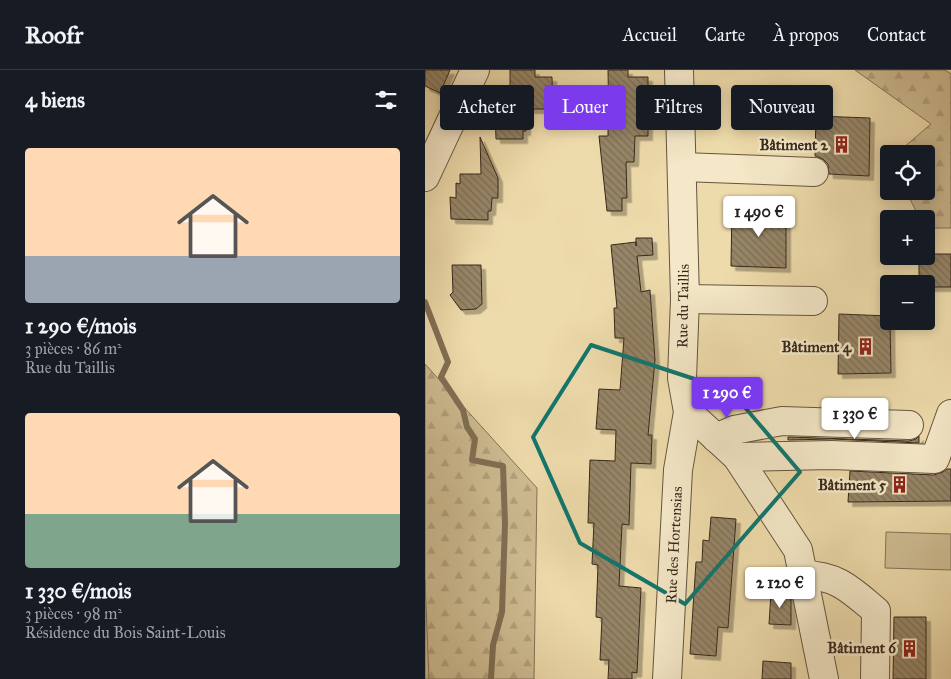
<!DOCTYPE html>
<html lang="fr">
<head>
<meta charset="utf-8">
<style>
	:root { --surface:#171b24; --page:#20242c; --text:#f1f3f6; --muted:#9ea1a6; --line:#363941; --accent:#7c3aed }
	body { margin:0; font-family:"IM FELL Great Primer",serif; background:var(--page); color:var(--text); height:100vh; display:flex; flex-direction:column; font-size:19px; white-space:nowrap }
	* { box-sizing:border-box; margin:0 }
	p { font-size:16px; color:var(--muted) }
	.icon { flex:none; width:28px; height:28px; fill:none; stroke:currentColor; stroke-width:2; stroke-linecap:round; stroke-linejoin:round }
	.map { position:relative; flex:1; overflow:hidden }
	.sheet { display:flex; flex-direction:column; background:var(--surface); width:425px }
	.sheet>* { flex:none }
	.banner { position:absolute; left:15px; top:15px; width:435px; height:45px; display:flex; gap:10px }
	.fabs { position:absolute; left:455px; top:75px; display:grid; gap:10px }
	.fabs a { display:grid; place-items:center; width:55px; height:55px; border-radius:5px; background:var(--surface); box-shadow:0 2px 12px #0003; font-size:25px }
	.price { position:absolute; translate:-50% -42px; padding:0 11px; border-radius:5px; background:#fff; color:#222; font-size:16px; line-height:32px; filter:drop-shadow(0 1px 2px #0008) }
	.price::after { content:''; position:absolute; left:50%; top:30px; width:15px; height:11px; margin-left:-8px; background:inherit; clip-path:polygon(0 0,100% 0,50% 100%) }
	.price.selected { background:var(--accent); color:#fff }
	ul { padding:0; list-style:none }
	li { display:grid; align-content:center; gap:10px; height:265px; padding:0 25px }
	li span { display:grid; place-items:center; height:155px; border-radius:5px; color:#555 }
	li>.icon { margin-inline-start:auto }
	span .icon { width:90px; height:90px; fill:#fffc; stroke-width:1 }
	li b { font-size:21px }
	h2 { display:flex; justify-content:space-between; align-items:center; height:60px; padding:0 25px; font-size:21px }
	.tag { padding:0 18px; border-radius:5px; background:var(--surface); box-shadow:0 2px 12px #0003; font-size:18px; line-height:45px }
	.tag.selected { background:var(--accent); color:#fff }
	header { display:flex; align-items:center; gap:30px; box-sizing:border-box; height:70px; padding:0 25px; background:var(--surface); border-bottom:1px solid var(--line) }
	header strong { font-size:24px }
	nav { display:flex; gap:28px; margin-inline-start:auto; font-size:18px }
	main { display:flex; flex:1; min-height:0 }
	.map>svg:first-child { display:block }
	.grass { fill:#cfbd93; stroke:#837258 }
	.forest { fill:url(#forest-firs); stroke:#837258 }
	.park { fill:url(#park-tufts); stroke:#837258 }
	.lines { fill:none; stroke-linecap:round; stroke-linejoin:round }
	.stream { stroke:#806f55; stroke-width:6 }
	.building { fill:url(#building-back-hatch); stroke:#37281d; filter:url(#shadow) }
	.minor-casing { stroke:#655540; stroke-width:30 }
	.minor { stroke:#f4e8c8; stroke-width:28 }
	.marked { fill:none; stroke:#0f766e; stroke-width:4; stroke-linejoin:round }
	.labels { text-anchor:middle; stroke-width:5; stroke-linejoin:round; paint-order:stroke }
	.poi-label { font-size:15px; font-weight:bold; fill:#37281d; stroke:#f4e8c8; text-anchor:end }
	.street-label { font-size:15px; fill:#37281d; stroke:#f4e8c8 }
</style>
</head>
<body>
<header>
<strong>Roofr</strong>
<nav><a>Accueil</a><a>Carte</a><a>À propos</a><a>Contact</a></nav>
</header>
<main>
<section class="sheet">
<h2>4 biens<svg class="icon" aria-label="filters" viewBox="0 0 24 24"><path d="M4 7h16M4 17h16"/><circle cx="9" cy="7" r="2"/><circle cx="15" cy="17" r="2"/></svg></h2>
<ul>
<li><span style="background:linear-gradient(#ffd9b3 70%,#9aa5b1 0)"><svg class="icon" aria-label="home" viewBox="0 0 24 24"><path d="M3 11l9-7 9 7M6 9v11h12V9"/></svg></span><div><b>1 290 €/mois</b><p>3 pièces · 86 m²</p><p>Rue du Taillis</p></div></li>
<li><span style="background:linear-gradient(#ffd9b3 65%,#7fa58c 0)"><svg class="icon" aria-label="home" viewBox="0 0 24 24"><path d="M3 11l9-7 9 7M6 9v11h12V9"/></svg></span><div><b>1 330 €/mois</b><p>3 pièces · 98 m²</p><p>Résidence du Bois Saint-Louis</p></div></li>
</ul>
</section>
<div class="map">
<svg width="526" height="609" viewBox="0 0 526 609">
	<defs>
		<pattern id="forest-firs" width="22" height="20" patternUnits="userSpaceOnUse" patternTransform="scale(1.25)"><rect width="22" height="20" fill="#cfbd93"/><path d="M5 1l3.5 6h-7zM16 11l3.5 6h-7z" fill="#b2a27e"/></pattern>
		<pattern id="park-tufts" width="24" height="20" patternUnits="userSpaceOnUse" patternTransform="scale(1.25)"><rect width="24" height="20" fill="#cfbd93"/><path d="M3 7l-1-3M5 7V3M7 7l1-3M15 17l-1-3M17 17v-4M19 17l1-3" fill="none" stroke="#b2a27e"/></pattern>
		<pattern id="building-back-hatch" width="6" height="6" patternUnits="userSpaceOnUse" patternTransform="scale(1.25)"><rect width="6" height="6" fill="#968567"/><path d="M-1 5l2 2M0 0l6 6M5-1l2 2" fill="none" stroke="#7b6d54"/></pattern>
		<filter id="shadow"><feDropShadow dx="4.5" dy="4.5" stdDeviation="0" flood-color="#0004"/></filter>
	</defs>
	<rect width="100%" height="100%" fill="#eedbab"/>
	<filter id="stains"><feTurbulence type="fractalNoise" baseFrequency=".004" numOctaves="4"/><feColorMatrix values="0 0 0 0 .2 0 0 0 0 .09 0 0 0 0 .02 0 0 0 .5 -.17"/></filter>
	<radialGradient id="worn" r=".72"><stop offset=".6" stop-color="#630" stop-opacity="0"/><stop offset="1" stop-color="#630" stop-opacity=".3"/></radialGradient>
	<polygon class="grass" points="461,462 526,464 526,500 460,498"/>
	<g class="forest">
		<polygon points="430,0 520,0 526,4 526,158 501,158 501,149 495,149 481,121 501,121 501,84 471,84 506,54"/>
		<polygon points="0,294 112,418 109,609 0,609"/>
	</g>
	<polygon class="park" points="0,510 4,609 0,609"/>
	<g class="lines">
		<polyline class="stream" points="0,232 23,292 16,307 38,340 42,357 50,369 47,390 78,396 80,454 77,542 68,575 66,609"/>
	</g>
	<g class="building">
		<polygon points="0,0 25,0 15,23 0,16"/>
		<polygon points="85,0 110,0 110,7 127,7 128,39 101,39 101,61 98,61 98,69 71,69 70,39 85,39"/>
		<polygon points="183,0 203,0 203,7 223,7 223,66 210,66 209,92 201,92 202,128 197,128 197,141 182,141 174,66 183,66 183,60 184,60"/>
		<polygon points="391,46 445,48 444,106 404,104 403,94 398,89 390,86"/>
		<polygon points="55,67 73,108 73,128 67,128 66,141 63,141 63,150 26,149 25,127 31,128 31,113 35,114 35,104 56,104"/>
		<polygon points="307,138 361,139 361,198 306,196"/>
		<polygon points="211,168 227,168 228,185 212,186 216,222 225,220 230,290 223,365 227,365 226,394 206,393 204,455 197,454 194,516 216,518 212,603 207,602 207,609 183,609 184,590 175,590 177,548 171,547 173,495 167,494 169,453 163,453 165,390 190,391 191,360 171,359 174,319 195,320 199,268 190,268 189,238 192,238 186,175 211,172 211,176"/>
		<polygon points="501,184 526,184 526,217 501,217 501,214 494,214 494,186 501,186"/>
		<polygon points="27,195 56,195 57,234 51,239 36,240 25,225 28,222"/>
		<polygon points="414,244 464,246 464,251 465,251 466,303 413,304"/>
		<polygon points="494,366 494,373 407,369 363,370 363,367 484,371 491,369"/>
		<polygon points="522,399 526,399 526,431 423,432 425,401 509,405 518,402"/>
		<polygon points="286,447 311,449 303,558 293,557 291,586 265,584 271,492 277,492 278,470 284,471"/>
		<polygon points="346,523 366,524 366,555 344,554"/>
		<polygon points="469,547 501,547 501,609 468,609"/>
		<polygon points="338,591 366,593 366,609 337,609"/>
	</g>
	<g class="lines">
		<defs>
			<g id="minor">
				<polyline points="257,97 389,102"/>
				<polyline points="0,107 50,0"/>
				<polyline points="260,229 388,231"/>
				<polyline points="263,342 312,387 373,480 399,609"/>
				<polyline points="291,368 309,360 357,351 484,355"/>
				<polyline points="312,387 406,385 510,389 526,344"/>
				<path d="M378 505C412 505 426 520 451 541L450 609"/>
				<polyline points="242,609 253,400 263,342 257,308 260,229 254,0"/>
			</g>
		</defs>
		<use href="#minor" class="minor-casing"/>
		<use href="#minor" class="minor"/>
	</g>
	<path class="marked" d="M166 275 306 321 375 402 260 534 155 473 108 367Z"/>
	<defs>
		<symbol id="building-bare" viewBox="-9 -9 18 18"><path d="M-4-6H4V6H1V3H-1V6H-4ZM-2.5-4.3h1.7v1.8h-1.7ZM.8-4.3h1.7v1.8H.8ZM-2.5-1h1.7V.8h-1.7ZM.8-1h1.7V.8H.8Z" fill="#8f2418" stroke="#f4e8c8" stroke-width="2.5" paint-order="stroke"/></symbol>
	</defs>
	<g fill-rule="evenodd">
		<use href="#building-bare" x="404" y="62" width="25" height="25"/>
		<use href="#building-bare" x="428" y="264" width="25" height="25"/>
		<use href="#building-bare" x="462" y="402" width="25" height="25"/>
		<use href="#building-bare" x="472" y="566" width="25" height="25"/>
	</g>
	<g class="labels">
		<g class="poi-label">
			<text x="403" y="80">Bâtiment 2</text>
			<text x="426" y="282">Bâtiment 4</text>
			<text x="461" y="420">Bâtiment 5</text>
			<text x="471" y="583">Bâtiment 6</text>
		</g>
		<g class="street-label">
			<text transform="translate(258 236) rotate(-89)" y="5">Rue du Taillis</text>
			<text transform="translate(249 475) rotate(-87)" y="5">Rue des Hortensias</text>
		</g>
	</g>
	<rect width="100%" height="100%" filter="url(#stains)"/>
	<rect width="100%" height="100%" fill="url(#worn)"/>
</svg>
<div class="fabs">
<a><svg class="icon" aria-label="locate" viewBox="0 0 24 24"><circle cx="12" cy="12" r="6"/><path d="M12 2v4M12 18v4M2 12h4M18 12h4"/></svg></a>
<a>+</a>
<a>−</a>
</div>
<b class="price" style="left:334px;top:168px">1 490 €</b>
<b class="price selected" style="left:302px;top:349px">1 290 €</b>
<b class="price" style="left:430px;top:370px">1 330 €</b>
<b class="price" style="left:355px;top:539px">2 120 €</b>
<div class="banner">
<a class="tag">Acheter</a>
<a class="tag selected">Louer</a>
<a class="tag">Filtres</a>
<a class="tag">Nouveau</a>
</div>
</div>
</main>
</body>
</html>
